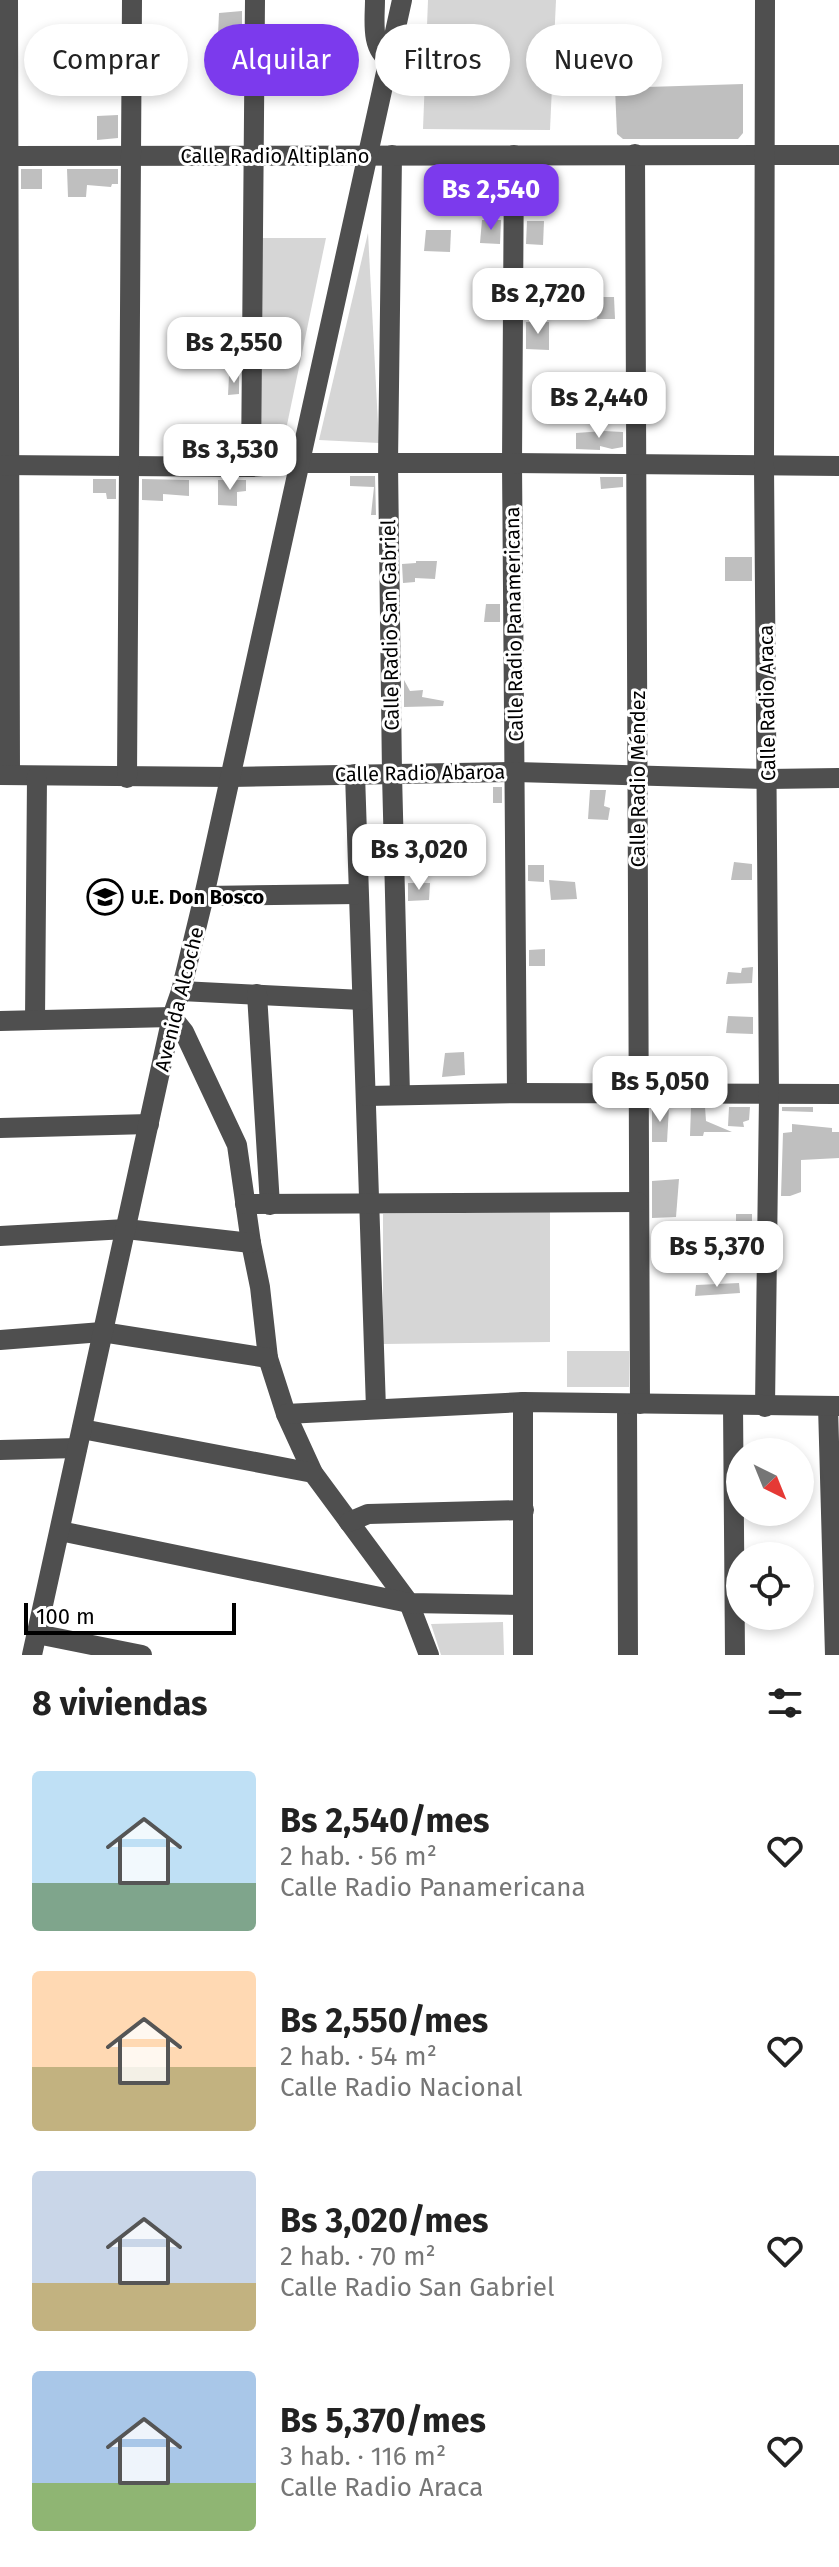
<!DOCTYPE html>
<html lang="es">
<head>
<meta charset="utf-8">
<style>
	:root { --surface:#fff; --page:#f6f6f6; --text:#222; --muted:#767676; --accent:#7c3aed }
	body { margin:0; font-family:"Fira Sans",sans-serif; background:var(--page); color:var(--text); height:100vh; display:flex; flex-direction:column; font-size:30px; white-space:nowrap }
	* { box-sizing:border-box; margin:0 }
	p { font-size:26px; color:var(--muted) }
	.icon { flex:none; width:44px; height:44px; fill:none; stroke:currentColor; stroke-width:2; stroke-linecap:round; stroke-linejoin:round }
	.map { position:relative; height:1655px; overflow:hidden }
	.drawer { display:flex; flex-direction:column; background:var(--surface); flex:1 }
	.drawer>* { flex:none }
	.banner { position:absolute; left:24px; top:24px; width:792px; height:72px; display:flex; gap:16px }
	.needle { width:52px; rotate:137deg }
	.controls { position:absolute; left:726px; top:1438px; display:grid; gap:16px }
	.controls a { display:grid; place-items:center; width:88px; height:88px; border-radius:50%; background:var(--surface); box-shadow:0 4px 12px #0003; font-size:40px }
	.scale { position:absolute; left:24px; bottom:20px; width:212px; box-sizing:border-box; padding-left:8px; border:4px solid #000; border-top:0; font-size:22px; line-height:28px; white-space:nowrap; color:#000; -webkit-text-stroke:6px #fff; paint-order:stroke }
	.price { position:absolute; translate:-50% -68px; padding:0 18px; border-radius:16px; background:#fff; color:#222; font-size:26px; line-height:52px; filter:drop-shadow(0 2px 4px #0008) }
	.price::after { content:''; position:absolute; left:50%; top:48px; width:24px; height:18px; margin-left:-12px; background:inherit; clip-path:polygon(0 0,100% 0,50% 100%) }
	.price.on { background:var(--accent); color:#fff }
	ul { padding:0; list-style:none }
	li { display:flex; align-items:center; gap:24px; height:200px; padding:0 32px }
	li span { display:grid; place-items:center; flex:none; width:224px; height:160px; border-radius:8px; color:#555 }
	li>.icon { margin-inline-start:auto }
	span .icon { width:96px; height:96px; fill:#fffc; stroke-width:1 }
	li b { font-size:34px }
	h2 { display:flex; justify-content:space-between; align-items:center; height:96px; padding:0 32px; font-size:34px }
	.chip { padding:0 28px; border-radius:36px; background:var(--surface); box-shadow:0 4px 12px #0003; font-size:28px; line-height:72px }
	.chip.on { background:var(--accent); color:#fff }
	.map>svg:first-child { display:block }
	.green { fill:#d6d6d6 }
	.building { fill:#bfbfbf }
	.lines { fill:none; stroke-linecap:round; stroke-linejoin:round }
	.minor { stroke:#4f4f4f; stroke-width:20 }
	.labels { text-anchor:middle; stroke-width:6; stroke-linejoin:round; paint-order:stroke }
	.street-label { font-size:20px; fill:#000; stroke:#fff }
	.poi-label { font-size:20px; font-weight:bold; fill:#000; stroke:#fff; text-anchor:start }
</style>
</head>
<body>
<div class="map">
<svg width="839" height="1655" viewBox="0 0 839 1655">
	<rect width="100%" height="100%" fill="#fff"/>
	<g class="green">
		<polygon points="428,0 556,0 550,130 423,129"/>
		<polygon points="368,233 379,443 319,440"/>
		<polygon points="256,238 326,238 283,444 260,444"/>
		<polygon points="550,1212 550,1342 383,1344 383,1214"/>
		<rect x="567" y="1351" width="62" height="36"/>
		<polygon points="503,1622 504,1655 441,1655 431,1624"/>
	</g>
	<g class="building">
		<polygon points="242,11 242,36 218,35 219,13"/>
		<polygon points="743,84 743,133 738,139 623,139 617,134 615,88"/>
		<polygon points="118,115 118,138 97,140 97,116"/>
		<polygon points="453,168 477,168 478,189 451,187"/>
		<rect x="21" y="169" width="21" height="20"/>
		<polygon points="67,169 118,169 118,184 112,184 111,187 87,185 86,197 68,197"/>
		<polygon points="482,220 501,220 500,244 480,243"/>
		<polygon points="527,221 544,221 543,245 526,244"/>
		<polygon points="426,230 451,230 450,252 424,251"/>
		<polygon points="600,297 614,297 615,319 597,319"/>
		<polygon points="526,322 549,322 549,350 526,349"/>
		<polygon points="239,375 239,394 228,395 229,376"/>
		<polygon points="604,431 623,432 623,447 612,449 600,446 600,450 576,449 576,433"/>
		<polygon points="350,476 375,476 376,515 371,515 374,487 350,486"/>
		<polygon points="600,477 623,477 623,487 601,489"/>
		<polygon points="93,479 116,479 116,499 107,499 106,493 93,493"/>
		<polygon points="142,479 189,480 189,496 163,494 163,501 142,500"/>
		<polygon points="218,480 246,480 246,491 237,492 237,506 218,505"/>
		<rect x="725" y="557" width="27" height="24"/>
		<polygon points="416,561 437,561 435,579 415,578 415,582 403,583 402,564 416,563"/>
		<polygon points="486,604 500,604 500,622 484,622"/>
		<polygon points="404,680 410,691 423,690 422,697 444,701 443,706 404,707"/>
		<rect x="493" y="787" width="9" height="16"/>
		<polygon points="590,790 606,790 604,806 610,808 608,820 588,819"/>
		<polygon points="734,862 752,864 752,880 731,880"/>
		<polygon points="528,865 544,865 544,882 528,881"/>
		<polygon points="549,880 575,882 577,899 551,900"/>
		<polygon points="408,883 430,883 429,900 408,901"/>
		<polygon points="545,949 545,966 529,966 529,950"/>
		<polygon points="753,967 752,983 726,984 728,972 741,973 742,968"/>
		<polygon points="728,1016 753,1017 753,1034 726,1033"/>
		<polygon points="464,1052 465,1075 442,1077 445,1053"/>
		<polygon points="652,1106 669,1107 667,1142 652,1142"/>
		<polygon points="691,1107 705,1107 706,1121 732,1132 704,1132 703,1136 690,1136"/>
		<polygon points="729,1107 750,1107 749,1120 743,1122 744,1127 728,1126"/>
		<polygon points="782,1107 813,1107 813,1112 782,1111"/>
		<polygon points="792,1124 832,1128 832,1132 839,1132 839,1158 801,1160 801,1192 790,1196 781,1196 783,1133 792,1132"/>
		<polygon points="679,1179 676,1217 652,1218 652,1181"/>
		<polygon points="736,1214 752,1214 752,1231 736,1230"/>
		<polygon points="685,1244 696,1245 696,1262 684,1261"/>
		<polygon points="739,1283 740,1293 695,1296 696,1285"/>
	</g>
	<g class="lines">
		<g class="minor">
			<polyline points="8,0 10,775"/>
			<path d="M375 0C375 19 370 49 390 60"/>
			<polyline points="635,154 640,1404"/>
			<polyline points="392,155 388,463 392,774 400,1095"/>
			<polyline points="514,155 512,463 517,1093"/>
			<polyline points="0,156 839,155"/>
			<polyline points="0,465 251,467 300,463 512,463 839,466"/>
			<polyline points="251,467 255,0"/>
			<polyline points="355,774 376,1409"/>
			<polyline points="0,775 230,777 516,772 768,779 839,778"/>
			<polyline points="127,778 132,0"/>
			<polyline points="204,896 358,894"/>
			<polyline points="181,991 362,1000"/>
			<polyline points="257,994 270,1205"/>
			<polyline points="35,1020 37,777"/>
			<polyline points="0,1021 172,1017 184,1032 237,1145 251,1243 260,1287 268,1358 286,1414 313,1473 409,1603 429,1655"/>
			<polyline points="367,1096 517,1093 839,1094"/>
			<polyline points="0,1128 149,1124"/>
			<polyline points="245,1204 638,1202"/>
			<polyline points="0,1236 126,1229 251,1243"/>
			<polyline points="0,1340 102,1332 268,1358"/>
			<polyline points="627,1404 628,1655"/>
			<polyline points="733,1405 735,1655"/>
			<polyline points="828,1406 835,1655"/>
			<polyline points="765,1407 769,1095 764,466 765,0"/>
			<polyline points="286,1414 523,1402 839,1406"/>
			<polyline points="82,1429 313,1473"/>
			<polyline points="0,1450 77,1448"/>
			<polyline points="349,1522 368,1514 524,1510"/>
			<polyline points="60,1531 409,1603 523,1605"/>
			<polyline points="37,1634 142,1655"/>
			<polyline points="32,1655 172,1017 181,991 204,896 402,0"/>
			<polyline points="523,1655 523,1402"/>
		</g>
	</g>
	<defs>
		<symbol id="school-ring" viewBox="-11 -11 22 22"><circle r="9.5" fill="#fff" stroke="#000" stroke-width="1.5"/><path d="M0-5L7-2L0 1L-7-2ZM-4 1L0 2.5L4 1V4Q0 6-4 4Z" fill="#000"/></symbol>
	</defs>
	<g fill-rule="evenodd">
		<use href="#school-ring" x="85" y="877" width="40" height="40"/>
	</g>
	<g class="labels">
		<g class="street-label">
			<text x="275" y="163">Calle Radio Altiplano</text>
			<text transform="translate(514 624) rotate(-91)" y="7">Calle Radio Panamericana</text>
			<text transform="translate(390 625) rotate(-91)" y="7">Calle Radio San Gabriel</text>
			<text transform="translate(767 703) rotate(-91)" y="7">Calle Radio Araca</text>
			<text transform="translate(420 773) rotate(-1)" y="7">Calle Radio Abaroa</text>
			<text transform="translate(638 779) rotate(-90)" y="7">Calle Radio Méndez</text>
			<text transform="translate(179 999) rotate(-76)" y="7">Avenida Alcoche</text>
		</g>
		<g class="poi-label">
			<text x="131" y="904">U.E. Don Bosco</text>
		</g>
	</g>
</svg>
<div class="controls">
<a><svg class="needle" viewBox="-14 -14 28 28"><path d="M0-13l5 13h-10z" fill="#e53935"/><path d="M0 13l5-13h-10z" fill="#767676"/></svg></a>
<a><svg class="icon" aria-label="locate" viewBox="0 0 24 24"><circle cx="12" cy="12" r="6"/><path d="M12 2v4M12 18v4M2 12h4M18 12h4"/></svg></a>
</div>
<div class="scale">100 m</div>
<b class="price on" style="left:491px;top:232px">Bs 2,540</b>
<b class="price" style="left:538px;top:336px">Bs 2,720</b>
<b class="price" style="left:234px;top:385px">Bs 2,550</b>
<b class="price" style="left:599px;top:440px">Bs 2,440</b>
<b class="price" style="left:230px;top:492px">Bs 3,530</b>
<b class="price" style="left:419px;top:892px">Bs 3,020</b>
<b class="price" style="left:660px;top:1124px">Bs 5,050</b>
<b class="price" style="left:717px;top:1289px">Bs 5,370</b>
<div class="banner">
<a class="chip">Comprar</a>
<a class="chip on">Alquilar</a>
<a class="chip">Filtros</a>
<a class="chip">Nuevo</a>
</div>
</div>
<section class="drawer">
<h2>8 viviendas<svg class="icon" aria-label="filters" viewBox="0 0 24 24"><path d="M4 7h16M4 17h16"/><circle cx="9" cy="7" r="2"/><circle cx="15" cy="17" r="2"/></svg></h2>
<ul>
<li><span style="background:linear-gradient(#bfe0f5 70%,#7fa58c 0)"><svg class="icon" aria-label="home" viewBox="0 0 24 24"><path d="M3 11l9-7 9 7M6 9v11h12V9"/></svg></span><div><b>Bs 2,540/mes</b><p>2 hab. · 56 m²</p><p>Calle Radio Panamericana</p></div><svg class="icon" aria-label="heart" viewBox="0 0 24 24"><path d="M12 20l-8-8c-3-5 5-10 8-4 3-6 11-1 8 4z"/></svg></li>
<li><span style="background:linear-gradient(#ffd9b3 60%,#c2b280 0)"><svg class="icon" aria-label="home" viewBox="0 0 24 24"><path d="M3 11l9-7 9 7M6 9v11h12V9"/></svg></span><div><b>Bs 2,550/mes</b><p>2 hab. · 54 m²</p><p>Calle Radio Nacional</p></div><svg class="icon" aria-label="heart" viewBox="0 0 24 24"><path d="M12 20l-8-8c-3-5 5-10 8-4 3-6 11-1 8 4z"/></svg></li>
<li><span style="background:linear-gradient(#c9d6e8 70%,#c2b280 0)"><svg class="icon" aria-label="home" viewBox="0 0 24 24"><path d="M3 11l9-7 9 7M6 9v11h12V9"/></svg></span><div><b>Bs 3,020/mes</b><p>2 hab. · 70 m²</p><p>Calle Radio San Gabriel</p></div><svg class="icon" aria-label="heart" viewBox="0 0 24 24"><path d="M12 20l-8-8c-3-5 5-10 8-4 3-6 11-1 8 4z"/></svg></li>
<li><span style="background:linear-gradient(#a9c7e8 70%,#8fb573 0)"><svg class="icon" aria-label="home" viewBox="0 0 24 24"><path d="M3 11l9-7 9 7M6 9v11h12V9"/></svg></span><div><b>Bs 5,370/mes</b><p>3 hab. · 116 m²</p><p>Calle Radio Araca</p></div><svg class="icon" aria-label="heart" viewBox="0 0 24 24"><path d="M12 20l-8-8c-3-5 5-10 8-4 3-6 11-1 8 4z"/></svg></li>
</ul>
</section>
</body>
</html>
